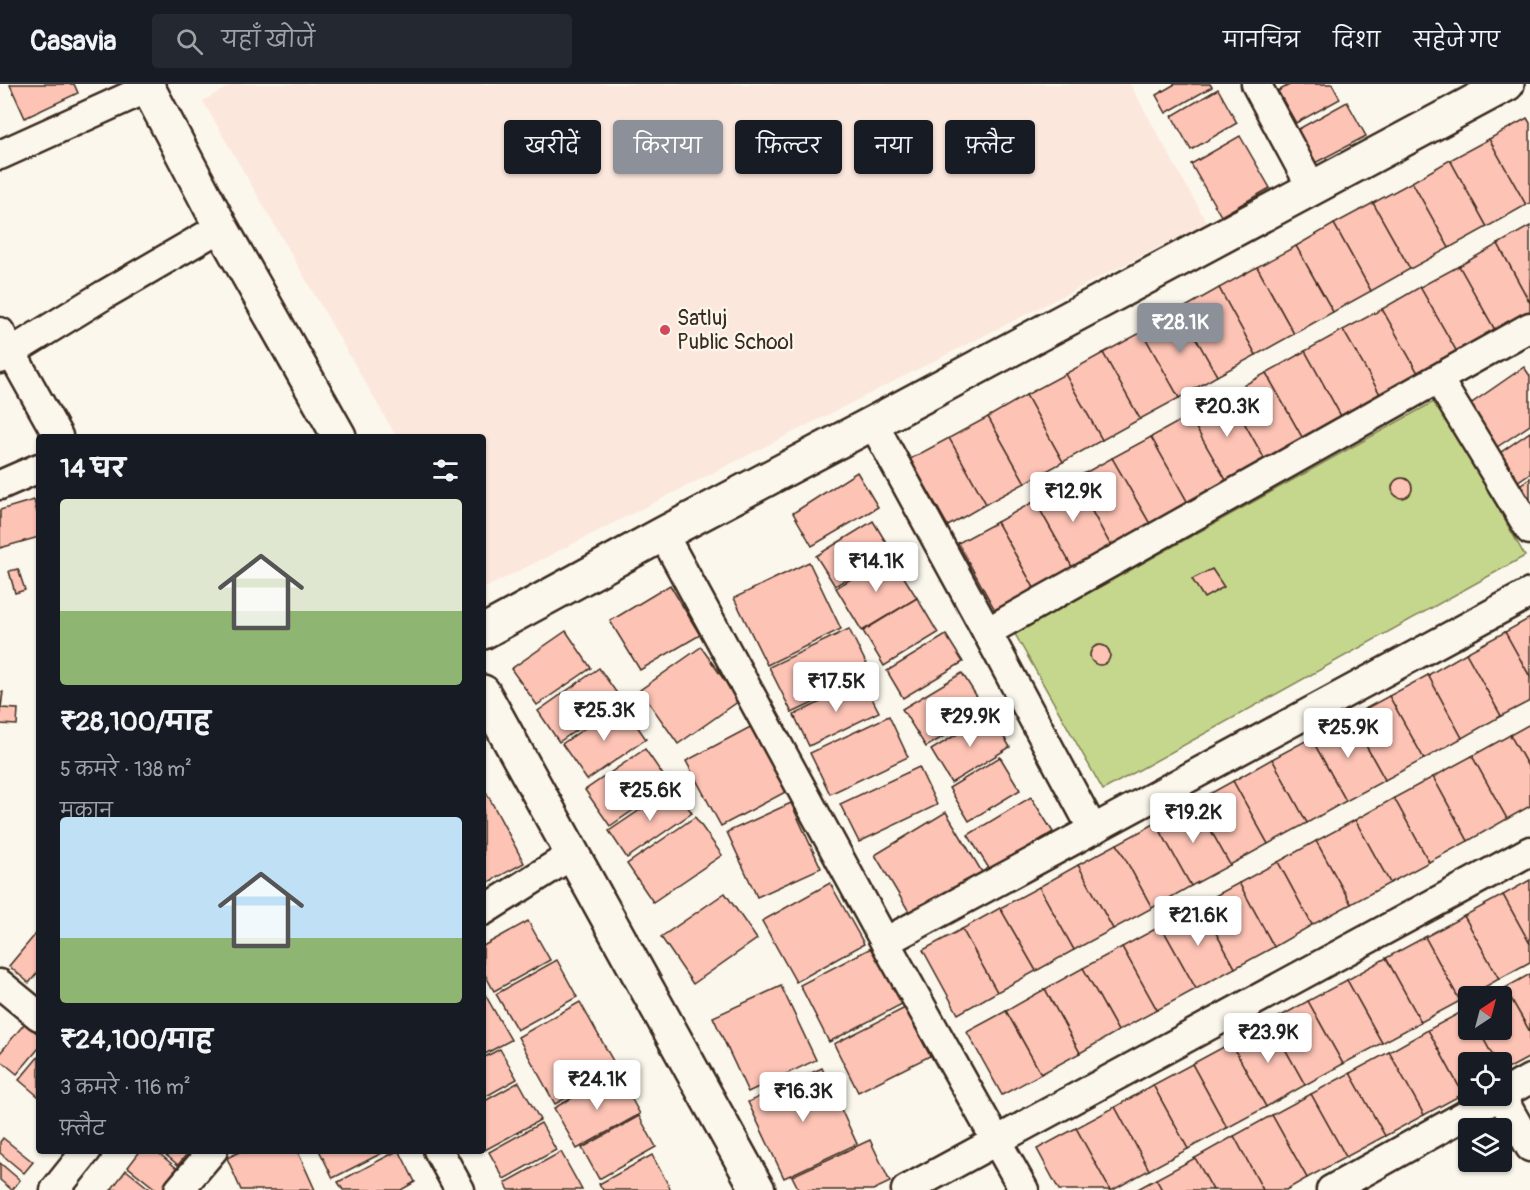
<!DOCTYPE html>
<html lang="hi">
<head>
<meta charset="utf-8">
<style>
	:root { --surface:#171b24; --page:#242831; --text:#f1f3f6; --muted:#9ea1a6; --line:#363941; --accent:#8c9099 }
	body { margin:0; font-family:Pangolin,"Playpen Sans Deva",sans-serif; background:var(--page); color:var(--text); height:100vh; display:flex; flex-direction:column; font-size:22px; white-space:nowrap }
	* { box-sizing:border-box; margin:0 }
	p { font-size:20px; color:var(--muted) }
	.icon { flex:none; width:33px; height:33px; fill:none; stroke:currentColor; stroke-width:2; stroke-linecap:round; stroke-linejoin:round }
	.map { position:relative; flex:1; overflow:hidden }
	.sheet { position:absolute; left:36px; top:350px; width:450px; height:720px; display:flex; flex-direction:column; background:var(--surface); border-radius:6px; box-shadow:0 2px 4px #0004 }
	.sheet>* { flex:none }
	.banner { position:absolute; left:504px; top:36px; width:570px; height:54px; display:flex; gap:12px }
	.needle { width:39px; rotate:36deg }
	.fabs { position:absolute; left:1458px; top:902px; display:grid; gap:12px }
	.fabs a { display:grid; place-items:center; width:54px; height:54px; border-radius:6px; background:var(--surface); box-shadow:0 2px 4px #0004; font-size:30px }
	.price { position:absolute; translate:-50% -51px; padding:0 14px; border-radius:6px; background:#fff; color:#222; font-size:20px; line-height:39px; filter:drop-shadow(0 2px 3px #0008) }
	.price::after { content:''; position:absolute; left:50%; top:36px; width:18px; height:14px; margin-left:-9px; background:inherit; clip-path:polygon(0 0,100% 0,50% 100%) }
	.price.active { background:var(--accent); color:#fff }
	ul { padding:0; list-style:none }
	li { display:grid; align-content:center; gap:12px; height:318px; padding:0 24px }
	li span { display:grid; place-items:center; height:186px; border-radius:6px; color:#555 }
	li>.icon { margin-inline-start:auto }
	span .icon { width:108px; height:108px; fill:#fffc; stroke-width:1 }
	li b { font-size:26px }
	h2 { display:flex; justify-content:space-between; align-items:center; height:72px; padding:0 24px; font-size:26px }
	.chip { padding:0 21px; border-radius:6px; background:var(--surface); box-shadow:0 2px 4px #0004; font-size:21px; line-height:54px }
	.chip.active { background:var(--accent); color:#fff }
	header { display:flex; align-items:center; gap:36px; box-sizing:border-box; height:84px; padding:0 30px; background:var(--surface); border-bottom:2px solid var(--line) }
	header strong { font-size:28px }
	nav { display:flex; gap:33px; margin-inline-start:auto; font-size:21px }
	.search { width:420px; height:54px; background:var(--page); display:flex; align-items:center; gap:15px; box-sizing:border-box; padding:0 21px; border-radius:6px; color:var(--muted); font-size:22px }
	.map>svg:first-child { display:block }
	.built { fill:#fce7dc }
	.green { fill:#c5d78c; stroke:#808055; stroke-width:1.5 }
	.building { fill:#fdc3b5; stroke:#3b2a1e; stroke-width:1.5 }
	.lines { fill:none; stroke-linecap:round; stroke-linejoin:round }
	.minor-casing { stroke:#3b2a1e; stroke-width:33 }
	.tertiary-casing { stroke:#3b2a1e; stroke-width:38 }
	.minor { stroke:#fbf7ec; stroke-width:28 }
	.tertiary { stroke:#fbf7ec; stroke-width:33 }
	.poi-dot { fill:#d1495b; stroke:#fbf7ec; stroke-width:2 }
	.labels { text-anchor:middle; stroke-width:4.5; stroke-linejoin:round; paint-order:stroke }
	.poi-label { font-size:21px; fill:#3b2a1e; stroke:#fbf7ec; text-anchor:start }
</style>
</head>
<body>
<header>
<strong>Casavia</strong>
<div class="search"><svg class="icon" aria-label="search" viewBox="0 0 24 24"><circle cx="10" cy="10" r="6"/><path d="M15 15l6 6"/></svg>यहाँ खोजें</div>
<nav><a>मानचित्र</a><a>दिशा</a><a>सहेजे गए</a></nav>
</header>
<div class="map">
<svg width="1530" height="1106" viewBox="0 0 1530 1106">
	<rect width="100%" height="100%" fill="#fbf7ec"/>
	<filter id="ink" filterUnits="userSpaceOnUse"><feTurbulence type="fractalNoise" baseFrequency=".0167" numOctaves="2"/><feDisplacementMap in="SourceGraphic" scale="12" xChannelSelector="R" yChannelSelector="G"/><feConvolveMatrix kernelMatrix="1 2 1 2 8 2 1 2 1" color-interpolation-filters="sRGB"/></filter>
	<g filter="url(#ink)">
		<polygon class="built" points="233,0 1130,0 1207,139 483,505 483,352 396,352 203,17"/>
		<polygon class="green" points="1437,316 1525,472 1103,706 1015,550"/>
		<g class="building">
			<polygon points="13,0 74,0 78,9 25,34 10,1"/>
			<polygon points="1175,0 1210,0 1212,3 1166,29 1156,11"/>
			<polygon points="1291,0 1332,0 1340,15 1296,39 1278,7"/>
			<polygon points="1218,5 1237,39 1191,66 1172,32"/>
			<polygon points="1347,18 1366,52 1313,80 1295,47"/>
			<polygon points="1527,34 1530,39 1530,119 1526,121 1489,55"/>
			<polygon points="1240,52 1270,104 1221,132 1191,80"/>
			<polygon points="1489,55 1526,121 1487,143 1450,76"/>
			<polygon points="1450,76 1487,143 1449,164 1412,98"/>
			<polygon points="1412,98 1449,164 1410,185 1373,119"/>
			<polygon points="1373,119 1410,185 1371,207 1334,140"/>
			<polygon points="1334,140 1371,207 1333,228 1296,162"/>
			<polygon points="1530,142 1530,219 1498,160"/>
			<polygon points="1498,160 1530,219 1530,230 1496,248 1459,182"/>
			<polygon points="1296,162 1333,228 1294,250 1257,183"/>
			<polygon points="1459,182 1496,248 1458,270 1420,203"/>
			<polygon points="1257,183 1294,250 1256,271 1219,204"/>
			<polygon points="1420,203 1458,270 1419,291 1382,225"/>
			<polygon points="1219,204 1256,271 1217,292 1180,226"/>
			<polygon points="1382,225 1419,291 1381,312 1343,246"/>
			<polygon points="1180,226 1217,292 1179,314 1142,248"/>
			<polygon points="1343,246 1381,312 1342,334 1305,267"/>
			<polygon points="1142,248 1179,314 1140,335 1103,269"/>
			<polygon points="1305,267 1342,334 1303,355 1266,289"/>
			<polygon points="1103,269 1140,335 1102,356 1065,290"/>
			<polygon points="1524,283 1530,292 1530,341 1497,363 1469,321"/>
			<polygon points="1266,289 1303,355 1265,376 1228,310"/>
			<polygon points="1065,290 1102,356 1063,378 1026,311"/>
			<polygon points="1228,310 1265,376 1227,398 1189,332"/>
			<polygon points="1026,311 1063,378 1025,399 988,333"/>
			<polygon points="1189,332 1227,398 1188,419 1151,353"/>
			<polygon points="988,333 1025,399 986,420 949,354"/>
			<polygon points="1530,348 1530,389 1514,400 1494,373"/>
			<polygon points="1151,353 1188,419 1150,440 1112,374"/>
			<polygon points="949,354 986,420 948,442 910,375"/>
			<polygon points="1112,374 1150,440 1111,462 1074,395"/>
			<polygon points="857,388 878,423 812,462 793,429"/>
			<polygon points="1530,394 1530,421 1517,403"/>
			<circle cx="1402" cy="404" r="10"/>
			<polygon points="1074,395 1111,462 1072,483 1035,417"/>
			<polygon points="34,416 39,436 39,453 0,464 0,426"/>
			<polygon points="1035,417 1072,483 1034,504 997,438"/>
			<polygon points="873,437 892,468 835,502 816,472"/>
			<polygon points="997,438 1034,504 995,526 958,459"/>
			<polygon points="890,471 917,514 862,547 836,504"/>
			<polygon points="809,478 841,545 767,581 734,514"/>
			<polygon points="18,485 25,506 15,509 9,487"/>
			<polygon points="1212,485 1224,503 1204,514 1192,495"/>
			<polygon points="670,501 700,551 640,586 610,537"/>
			<polygon points="917,514 938,549 884,582 863,547"/>
			<polygon points="1530,534 1530,593 1505,548"/>
			<polygon points="849,545 872,591 792,629 769,583"/>
			<polygon points="566,547 591,584 537,621 511,585"/>
			<polygon points="1505,548 1530,593 1530,617 1501,632 1466,569"/>
			<polygon points="946,551 963,578 903,614 887,587"/>
			<circle cx="1100" cy="571" r="10"/>
			<polygon points="701,563 739,617 678,660 640,606"/>
			<polygon points="1466,569 1501,632 1462,654 1428,591"/>
			<polygon points="599,584 621,615 559,658 538,627"/>
			<polygon points="962,589 986,627 926,663 902,625"/>
			<polygon points="1428,591 1462,654 1424,675 1389,612"/>
			<polygon points="863,597 879,628 809,662 794,631"/>
			<polygon points="0,608 3,608 1,624 18,625 17,641 0,640"/>
			<polygon points="1389,612 1424,675 1385,696 1350,633"/>
			<polygon points="621,619 646,655 587,696 562,660"/>
			<polygon points="990,630 1010,663 951,699 931,666"/>
			<polygon points="889,632 908,673 830,710 810,669"/>
			<polygon points="1350,633 1385,696 1346,717 1311,654"/>
			<polygon points="756,640 791,705 721,742 686,677"/>
			<polygon points="1530,640 1530,686 1510,651"/>
			<polygon points="1510,651 1530,686 1530,722 1507,735 1472,672"/>
			<polygon points="1311,654 1346,717 1307,739 1272,675"/>
			<polygon points="645,665 670,701 610,742 585,706"/>
			<polygon points="1472,672 1507,735 1468,757 1433,693"/>
			<polygon points="1000,673 1020,706 969,737 949,704"/>
			<polygon points="1272,675 1307,739 1268,760 1233,697"/>
			<polygon points="919,683 937,721 859,758 840,720"/>
			<polygon points="1433,693 1468,757 1429,778 1394,714"/>
			<polygon points="1233,697 1268,760 1230,781 1195,718"/>
			<polygon points="674,703 692,729 627,774 609,747"/>
			<polygon points="484,704 524,779 483,801 483,705"/>
			<polygon points="1031,713 1053,748 990,786 968,751"/>
			<polygon points="1394,714 1429,778 1390,799 1355,736"/>
			<polygon points="1195,718 1230,781 1191,802 1156,739"/>
			<polygon points="791,719 821,784 757,813 727,748"/>
			<polygon points="946,728 982,788 911,831 875,771"/>
			<polygon points="695,733 722,771 653,818 627,780"/>
			<polygon points="1355,736 1390,799 1351,820 1316,757"/>
			<polygon points="1156,739 1191,802 1152,824 1117,760"/>
			<polygon points="1316,757 1351,820 1312,841 1278,778"/>
			<polygon points="1117,760 1152,824 1113,845 1078,781"/>
			<polygon points="1278,778 1312,841 1274,863 1239,799"/>
			<polygon points="1078,781 1113,845 1074,866 1039,803"/>
			<polygon points="1530,796 1530,860 1503,811"/>
			<polygon points="830,799 864,860 796,898 762,837"/>
			<polygon points="1239,799 1274,863 1235,884 1200,820"/>
			<polygon points="1039,803 1074,866 1036,887 1000,824"/>
			<polygon points="725,809 757,855 693,900 661,853"/>
			<polygon points="1503,811 1530,860 1530,878 1499,895 1464,832"/>
			<polygon points="1200,820 1235,884 1196,905 1161,842"/>
			<polygon points="1000,824 1036,887 997,908 962,845"/>
			<polygon points="1464,832 1499,895 1460,917 1425,853"/>
			<polygon points="528,837 550,876 494,907 483,887 483,862"/>
			<polygon points="1161,842 1196,905 1157,926 1122,863"/>
			<polygon points="962,845 997,908 958,930 923,866"/>
			<polygon points="39,846 39,887 29,899 9,882"/>
			<polygon points="1425,853 1460,917 1421,938 1386,874"/>
			<polygon points="873,863 902,920 829,958 800,901"/>
			<polygon points="1122,863 1157,926 1118,947 1083,884"/>
			<polygon points="1386,874 1421,938 1382,959 1347,896"/>
			<polygon points="557,876 577,913 517,946 496,910"/>
			<polygon points="1083,884 1118,947 1080,969 1045,905"/>
			<polygon points="1530,890 1530,948 1505,904"/>
			<polygon points="1347,896 1382,959 1343,980 1308,917"/>
			<polygon points="781,902 816,976 748,1008 713,933"/>
			<polygon points="1505,904 1530,948 1530,973 1502,988 1502,978 1496,978 1478,945 1502,945 1502,912 1490,912"/>
			<polygon points="1045,905 1080,969 1041,990 1006,927"/>
			<polygon points="483,907 511,956 483,971"/>
			<polygon points="1308,917 1343,980 1305,1001 1270,938"/>
			<polygon points="580,918 618,986 555,1020 518,953"/>
			<polygon points="905,924 930,972 858,1008 834,960"/>
			<polygon points="1467,925 1468,929 1468,945 1478,945 1496,978 1468,978 1468,1007 1463,1010 1428,946"/>
			<polygon points="1006,927 1041,990 1002,1011 967,948"/>
			<polygon points="1270,938 1305,1001 1266,1023 1231,959"/>
			<polygon points="25,939 39,951 39,964 17,990 0,976 0,969"/>
			<polygon points="1428,946 1463,1010 1424,1031 1389,968"/>
			<polygon points="1231,959 1266,1023 1227,1044 1192,980"/>
			<polygon points="500,965 517,995 483,1014 483,974"/>
			<polygon points="1389,968 1424,1031 1385,1052 1350,989"/>
			<polygon points="39,972 39,1013 19,996"/>
			<polygon points="1192,980 1227,1044 1188,1065 1153,1001"/>
			<polygon points="822,984 857,1060 784,1094 748,1018"/>
			<polygon points="617,989 640,1030 577,1065 554,1024"/>
			<polygon points="1350,989 1385,1052 1346,1073 1311,1010"/>
			<polygon points="519,998 540,1036 485,1066 483,1062 483,1018"/>
			<polygon points="1153,1001 1188,1065 1149,1086 1115,1023"/>
			<polygon points="1311,1010 1346,1073 1307,1094 1272,1031"/>
			<polygon points="1115,1023 1149,1086 1113,1106 1110,1106 1076,1044"/>
			<polygon points="1272,1031 1307,1094 1286,1106 1263,1106 1234,1052"/>
			<polygon points="639,1032 656,1063 599,1095 582,1064"/>
			<polygon points="541,1039 556,1066 504,1095 489,1068"/>
			<polygon points="1076,1044 1110,1106 1059,1106 1037,1065"/>
			<polygon points="1234,1052 1263,1106 1213,1106 1195,1074"/>
			<polygon points="3,1054 33,1078 24,1089 0,1069 0,1058"/>
			<polygon points="870,1056 890,1098 873,1106 799,1106 792,1092"/>
			<polygon points="141,1066 155,1066 179,1086 162,1106 157,1106 128,1083"/>
			<polygon points="160,1066 190,1066 178,1081"/>
			<polygon points="243,1066 297,1066 315,1106 241,1106 227,1074"/>
			<polygon points="319,1066 388,1066 333,1094"/>
			<polygon points="399,1066 415,1098 401,1106 343,1106 338,1098"/>
			<polygon points="561,1068 582,1106 509,1106 505,1099"/>
			<polygon points="652,1071 671,1106 603,1106 599,1100"/>
			<polygon points="1195,1074 1213,1106 1162,1106 1156,1095"/>
			<polygon points="0,1079 20,1096 12,1106 0,1096"/>
			<polygon points="126,1086 151,1106 111,1106"/>
			<polygon points="1156,1095 1162,1106 1136,1106"/>
		</g>
		<g class="lines">
			<defs>
				<g id="minor">
					<polyline points="1256,0 1312,104"/>
					<polyline points="0,71 148,4"/>
					<polyline points="0,248 58,352"/>
					<polyline points="0,275 104,211 221,143"/>
					<polyline points="1438,295 1530,446"/>
					<polyline points="873,339 987,548 1093,746"/>
					<polyline points="0,401 39,384"/>
					<polyline points="663,450 885,858 1024,1106"/>
					<polyline points="987,548 1530,243"/>
					<polyline points="483,827 573,770"/>
					<polyline points="885,858 1530,509"/>
					<polyline points="0,900 39,932"/>
					<polyline points="1501,1012 1530,1063"/>
					<polyline points="438,1066 460,1106"/>
					<polyline points="55,1106 87,1066"/>
					<polyline points="179,1106 213,1066"/>
					<polyline points="906,1106 1530,767"/>
					<polyline points="1331,1106 1530,995"/>
				</g>
				<g id="tertiary">
					<polyline points="146,0 221,143 339,352"/>
					<polyline points="483,548 663,450 873,339 1507,0"/>
					<polyline points="483,608 758,1106"/>
				</g>
			</defs>
			<use href="#minor" class="minor-casing"/>
			<use href="#tertiary" class="tertiary-casing"/>
			<use href="#minor" class="minor"/>
			<use href="#tertiary" class="tertiary"/>
		</g>
	</g>
	<circle class="poi-dot" cx="665" cy="246" r="6"/>
	<g class="labels">
		<g class="poi-label">
			<text x="677" y="241">Satluj<tspan x="677" dy="24">Public School</tspan></text>
		</g>
	</g>
</svg>
<div class="fabs">
<a><svg class="needle" viewBox="-14 -14 28 28"><path d="M0-13l5 13h-10z" fill="#e53935"/><path d="M0 13l5-13h-10z" fill="#9ea1a6"/></svg></a>
<a><svg class="icon" aria-label="locate" viewBox="0 0 24 24"><circle cx="12" cy="12" r="6"/><path d="M12 2v4M12 18v4M2 12h4M18 12h4"/></svg></a>
<a><svg class="icon" aria-label="layers" viewBox="0 0 24 24"><path d="M12 4l9 5-9 5-9-5zM3 14l9 5 9-5"/></svg></a>
</div>
<b class="price active" style="left:1180px;top:270px">₹28.1K</b>
<b class="price" style="left:1227px;top:354px">₹20.3K</b>
<b class="price" style="left:1073px;top:439px">₹12.9K</b>
<b class="price" style="left:876px;top:509px">₹14.1K</b>
<b class="price" style="left:836px;top:629px">₹17.5K</b>
<b class="price" style="left:604px;top:658px">₹25.3K</b>
<b class="price" style="left:970px;top:664px">₹29.9K</b>
<b class="price" style="left:1348px;top:675px">₹25.9K</b>
<b class="price" style="left:650px;top:738px">₹25.6K</b>
<b class="price" style="left:1193px;top:760px">₹19.2K</b>
<b class="price" style="left:1198px;top:863px">₹21.6K</b>
<b class="price" style="left:1268px;top:980px">₹23.9K</b>
<b class="price" style="left:597px;top:1027px">₹24.1K</b>
<b class="price" style="left:803px;top:1039px">₹16.3K</b>
<div class="banner">
<a class="chip">खरीदें</a>
<a class="chip active">किराया</a>
<a class="chip">फ़िल्टर</a>
<a class="chip">नया</a>
<a class="chip">फ़्लैट</a>
</div>
<section class="sheet">
<h2>14 घर<svg class="icon" aria-label="filters" viewBox="0 0 24 24"><path d="M4 7h16M4 17h16"/><circle cx="9" cy="7" r="2"/><circle cx="15" cy="17" r="2"/></svg></h2>
<ul>
<li><span style="background:linear-gradient(#dfe7d0 60%,#8fb573 0)"><svg class="icon" aria-label="home" viewBox="0 0 24 24"><path d="M3 11l9-7 9 7M6 9v11h12V9"/></svg></span><div><b>₹28,100/माह</b><p>5 कमरे · 138 m²</p><p>मकान</p></div></li>
<li><span style="background:linear-gradient(#bfe0f5 65%,#8fb573 0)"><svg class="icon" aria-label="home" viewBox="0 0 24 24"><path d="M3 11l9-7 9 7M6 9v11h12V9"/></svg></span><div><b>₹24,100/माह</b><p>3 कमरे · 116 m²</p><p>फ़्लैट</p></div></li>
</ul>
</section>
</div>
</body>
</html>
